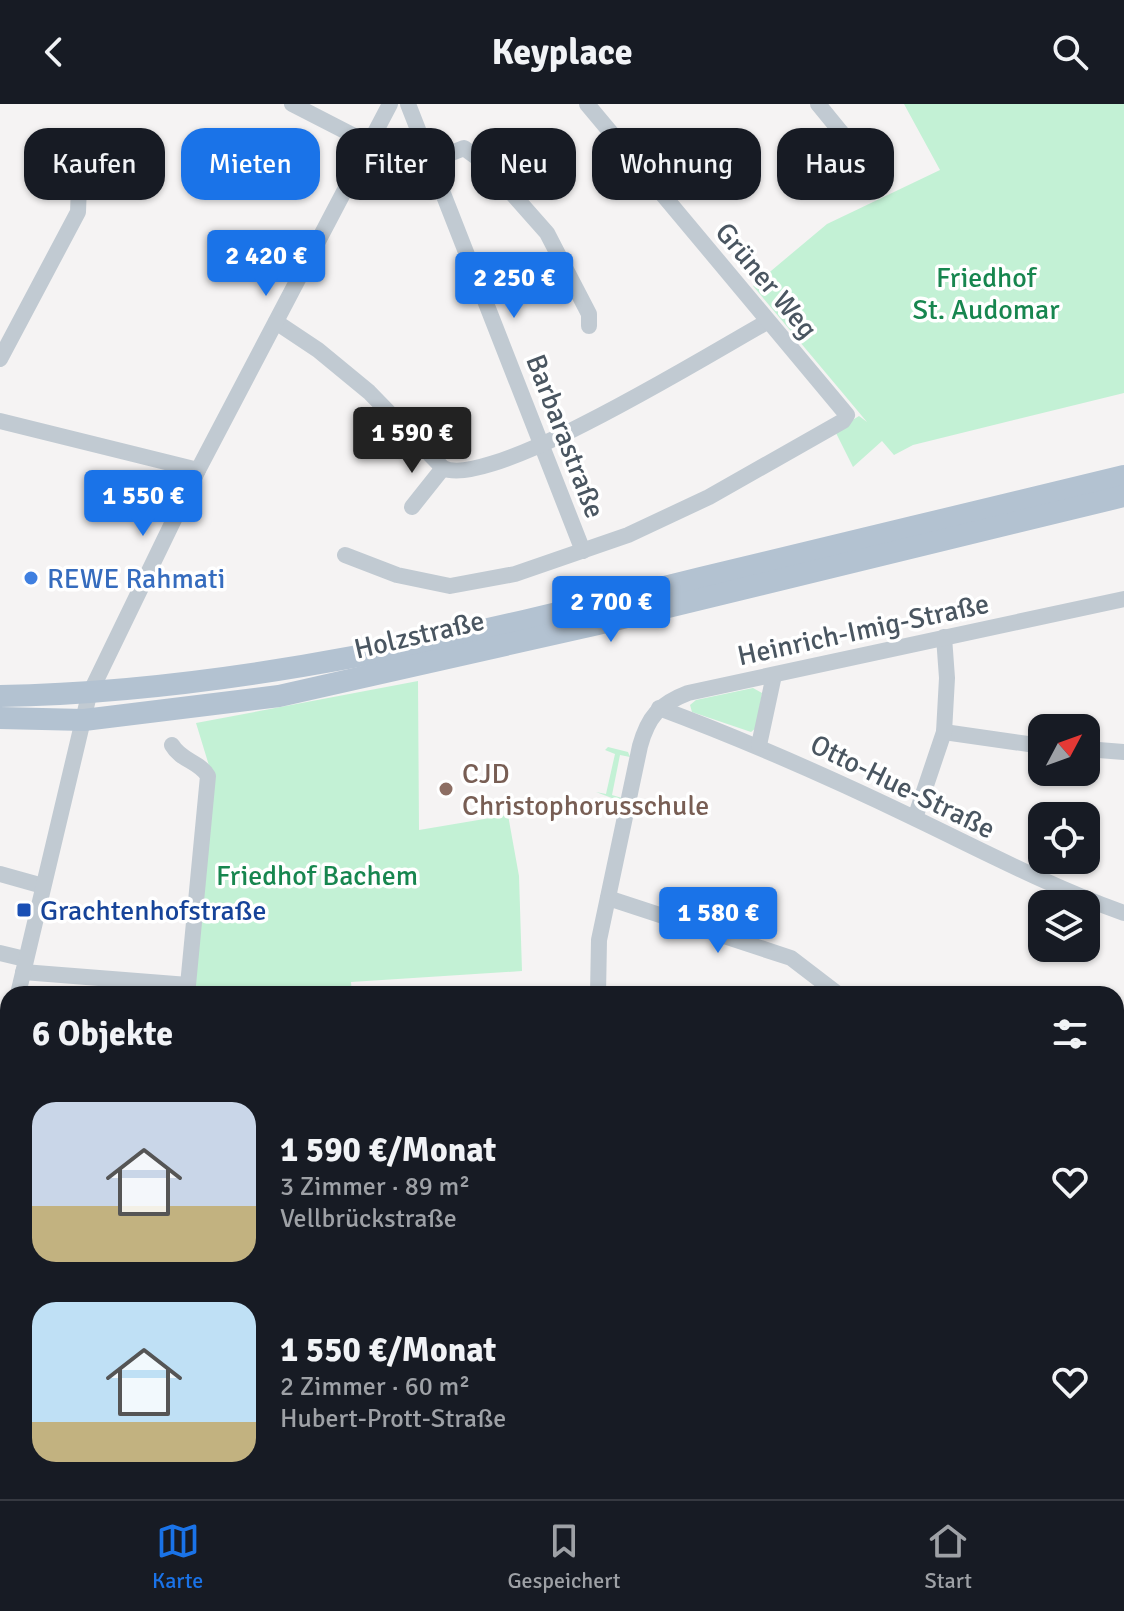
<!DOCTYPE html>
<html lang="de">
<head>
<meta charset="utf-8">
<style>
	:root { --surface:#171b24; --page:#242831; --text:#f1f3f6; --muted:#9ea1a6; --line:#363941; --accent:#1a73e8 }
	body { margin:0; font-family:Signika,sans-serif; background:var(--page); color:var(--text); height:100vh; display:flex; flex-direction:column; font-size:30px; white-space:nowrap }
	* { box-sizing:border-box; margin:0 }
	p { font-size:26px; color:var(--muted) }
	.icon { flex:none; width:44px; height:44px; fill:none; stroke:currentColor; stroke-width:2; stroke-linecap:round; stroke-linejoin:round }
	.map { position:relative; flex:1; overflow:hidden }
	.sheet { position:absolute; left:0px; top:882px; width:1124px; height:514px; display:flex; flex-direction:column; background:var(--surface); border-radius:24px 24px 0 0; box-shadow:0 2px 6px #0004 }
	.sheet>* { flex:none }
	.guide { position:absolute; left:24px; top:24px; width:1076px; height:72px; display:flex; gap:16px }
	.needle { width:52px; rotate:49deg }
	.buttons { position:absolute; left:1028px; top:610px; display:grid; gap:16px }
	.buttons a { display:grid; place-items:center; width:72px; height:72px; border-radius:16px; background:var(--surface); box-shadow:0 2px 6px #0004; font-size:40px }
	.price { position:absolute; translate:-50% -68px; padding:0 18px; border-radius:8px; background:var(--accent); color:#fff; font-size:26px; line-height:52px; filter:drop-shadow(0 2px 4px #0008) }
	.price::after { content:''; position:absolute; left:50%; top:48px; width:24px; height:18px; margin-left:-12px; background:inherit; clip-path:polygon(0 0,100% 0,50% 100%) }
	.price.active { background:#222; color:#fff }
	ul { padding:0; list-style:none }
	li { display:flex; align-items:center; gap:24px; height:200px; padding:0 32px }
	li span { display:grid; place-items:center; flex:none; width:224px; height:160px; border-radius:24px; color:#555 }
	li>.icon { margin-inline-start:auto }
	span .icon { width:96px; height:96px; fill:#fffc; stroke-width:1 }
	li b { font-size:34px }
	h2 { display:flex; justify-content:space-between; align-items:center; height:96px; padding:0 32px; font-size:34px }
	.chip { padding:0 28px; border-radius:24px; background:var(--surface); box-shadow:0 2px 6px #0004; font-size:28px; line-height:72px }
	.chip.active { background:var(--accent); color:#fff }
	header { display:flex; justify-content:space-between; align-items:center; height:104px; padding:0 32px; background:var(--surface); font-size:36px; font-weight:700 }
	.menu { display:flex; justify-content:space-around; align-items:center; height:112px; border-top:2px solid var(--line); background:var(--surface); font-size:22px; color:var(--muted) }
	.menu a { display:grid; justify-items:center; gap:4px }
	.menu .active { color:var(--accent) }
	.map>svg:first-child { display:block }
	.green { fill:#c3f1d5 }
	.lines { fill:none; stroke-linecap:round; stroke-linejoin:round }
	.minor { stroke:#c1cad2; stroke-width:16 }
	.major { stroke:#b3c2d1; stroke-width:22 }
	.shop-dot { fill:#3f7fe0; stroke:#fff; stroke-width:3 }
	.education-dot { fill:#8d6e63; stroke:#fff; stroke-width:3 }
	.transit-dot { fill:#1a4fb4; stroke:#fff; stroke-width:3 }
	.labels { text-anchor:middle; stroke-width:7; stroke-linejoin:round; paint-order:stroke }
	.park-label { font-size:28px; fill:#17864f; stroke:#fff }
	.street-label { font-size:28px; fill:#4a5661; stroke:#fff }
	.shop-label { font-size:28px; fill:#366cbe; stroke:#fff; text-anchor:start }
	.education-label { font-size:28px; fill:#785e54; stroke:#fff; text-anchor:start }
	.transit-label { font-size:28px; fill:#164399; stroke:#fff; text-anchor:start }
</style>
</head>
<body>
<header><svg class="icon" aria-label="back" viewBox="0 0 24 24"><path d="M15 5l-7 7 7 7"/></svg>Keyplace<svg class="icon" aria-label="search" viewBox="0 0 24 24"><circle cx="10" cy="10" r="6"/><path d="M15 15l6 6"/></svg></header>
<div class="map">
<svg width="1124" height="1395" viewBox="0 0 1124 1395">
	<rect width="100%" height="100%" fill="#f5f3f3"/>
	<g class="green">
		<polygon points="904,0 1124,0 1124,289 913,341 894,351 882,337 853,363 835,327 859,312 867,318 753,182 827,120 940,66"/>
		<polygon points="418,577 419,726 508,711 519,772 522,867 351,878 352,890 192,890 214,678 196,619"/>
		<polygon points="753,584 762,589 756,624 751,628 692,608 690,601 696,596"/>
		<polygon points="608,643 628,648 630,653 620,651 612,691 622,694 617,696 596,688 606,690 615,650 605,646"/>
	</g>
	<g class="lines">
		<g class="minor">
			<polyline points="292,0 370,40"/>
			<polyline points="408,0 583,447"/>
			<polyline points="818,0 845,33 851,48"/>
			<polyline points="431,57 464,44 486,60 547,129 589,210 589,222"/>
			<path d="M276 218 318 246 369 288 443 364C490 387 714 247 767 218"/>
			<polyline points="0,255 78,108 79,82"/>
			<polyline points="0,317 198,366"/>
			<polyline points="412,403 443,364"/>
			<polyline points="345,451 397,471 450,482 515,470 628,431 709,393 843,317 847,311 587,0"/>
			<path d="M659 604C745 636 829 673 912 713 983 747 1049 782 1124 809"/>
			<polyline points="944,628 1042,642"/>
			<polyline points="759,641 774,571"/>
			<polyline points="1086,645 1124,648"/>
			<polyline points="915,714 944,628 947,574 944,533"/>
			<polyline points="0,770 43,782"/>
			<polyline points="608,794 791,854 838,890"/>
			<polyline points="0,849 25,855"/>
			<path d="M23 868 188 881 208 672C199 657 181 657 172 641"/>
			<polyline points="18,890 89,591 198,366 390,0"/>
			<path d="M598 890 599 836 640 642C648 613 659 600 688 589L1124 495"/>
			<polyline points="0,959 8,928"/>
			<polyline points="1116,1027 1124,1023"/>
			<polyline points="0,1041 8,1041"/>
			<polyline points="1116,1192 1124,1191"/>
			<polyline points="1116,1364 1121,1395"/>
			<polyline points="422,1395 426,1388"/>
		</g>
		<g class="major">
			<path d="M0 592C237 588 472 531 701 474 842 439 983 407 1124 372"/>
			<polyline points="0,614 84,616 279,592 598,520 1124,392"/>
		</g>
	</g>
	<circle class="shop-dot" cx="31" cy="474" r="8"/>
	<circle class="education-dot" cx="446" cy="685" r="8"/>
	<rect class="transit-dot" x="16" y="798" width="16" height="16" rx="4"/>
	<g class="labels">
		<g class="park-label">
			<text x="986" y="183">Friedhof<tspan x="986" dy="32">St. Audomar</tspan></text>
			<text x="317" y="781">Friedhof Bachem</text>
		</g>
		<g class="street-label">
			<text transform="translate(767 176) rotate(50)" y="10">Grüner Weg</text>
			<text transform="translate(566 332) rotate(69)" y="10">Barbarastraße</text>
			<text transform="translate(863 525) rotate(-12)" y="10">Heinrich-Imig-Straße</text>
			<text transform="translate(419 530) rotate(-13)" y="10">Holzstraße</text>
			<text transform="translate(903 682) rotate(26)" y="10">Otto-Hue-Straße</text>
		</g>
		<g class="shop-label">
			<text x="47" y="484">REWE Rahmati</text>
		</g>
		<g class="education-label">
			<text x="462" y="679">CJD<tspan x="462" dy="32">Christophorusschule</tspan></text>
		</g>
		<g class="transit-label">
			<text x="40" y="816">Grachtenhofstraße</text>
		</g>
	</g>
</svg>
<div class="buttons">
<a><svg class="needle" viewBox="-14 -14 28 28"><path d="M0-13l5 13h-10z" fill="#e53935"/><path d="M0 13l5-13h-10z" fill="#9ea1a6"/></svg></a>
<a><svg class="icon" aria-label="locate" viewBox="0 0 24 24"><circle cx="12" cy="12" r="6"/><path d="M12 2v4M12 18v4M2 12h4M18 12h4"/></svg></a>
<a><svg class="icon" aria-label="layers" viewBox="0 0 24 24"><path d="M12 4l9 5-9 5-9-5zM3 14l9 5 9-5"/></svg></a>
</div>
<b class="price" style="left:266px;top:194px">2 420 €</b>
<b class="price" style="left:514px;top:216px">2 250 €</b>
<b class="price active" style="left:412px;top:371px">1 590 €</b>
<b class="price" style="left:143px;top:434px">1 550 €</b>
<b class="price" style="left:611px;top:540px">2 700 €</b>
<b class="price" style="left:718px;top:851px">1 580 €</b>
<div class="guide">
<a class="chip">Kaufen</a>
<a class="chip active">Mieten</a>
<a class="chip">Filter</a>
<a class="chip">Neu</a>
<a class="chip">Wohnung</a>
<a class="chip">Haus</a>
</div>
<section class="sheet">
<h2>6 Objekte<svg class="icon" aria-label="filters" viewBox="0 0 24 24"><path d="M4 7h16M4 17h16"/><circle cx="9" cy="7" r="2"/><circle cx="15" cy="17" r="2"/></svg></h2>
<ul>
<li><span style="background:linear-gradient(#c9d6e8 65%,#c2b280 0)"><svg class="icon" aria-label="home" viewBox="0 0 24 24"><path d="M3 11l9-7 9 7M6 9v11h12V9"/></svg></span><div><b>1 590 €/Monat</b><p>3 Zimmer · 89 m²</p><p>Vellbrückstraße</p></div><svg class="icon" aria-label="heart" viewBox="0 0 24 24"><path d="M12 20l-8-8c-3-5 5-10 8-4 3-6 11-1 8 4z"/></svg></li>
<li><span style="background:linear-gradient(#bfe0f5 75%,#c2b280 0)"><svg class="icon" aria-label="home" viewBox="0 0 24 24"><path d="M3 11l9-7 9 7M6 9v11h12V9"/></svg></span><div><b>1 550 €/Monat</b><p>2 Zimmer · 60 m²</p><p>Hubert-Prott-Straße</p></div><svg class="icon" aria-label="heart" viewBox="0 0 24 24"><path d="M12 20l-8-8c-3-5 5-10 8-4 3-6 11-1 8 4z"/></svg></li>
</ul>
</section>
</div>
<nav class="menu">
<a class="active"><svg class="icon" aria-label="map" viewBox="0 0 24 24"><path d="M3 6l6-2 6 2 6-2v14l-6 2-6-2-6 2zM9 4v14M15 6v14"/></svg>Karte</a>
<a><svg class="icon" aria-label="saved" viewBox="0 0 24 24"><path d="M7 4h10v16l-5-4-5 4z"/></svg>Gespeichert</a>
<a><svg class="icon" aria-label="home" viewBox="0 0 24 24"><path d="M3 11l9-7 9 7M6 9v11h12V9"/></svg>Start</a>
</nav>
</body>
</html>
